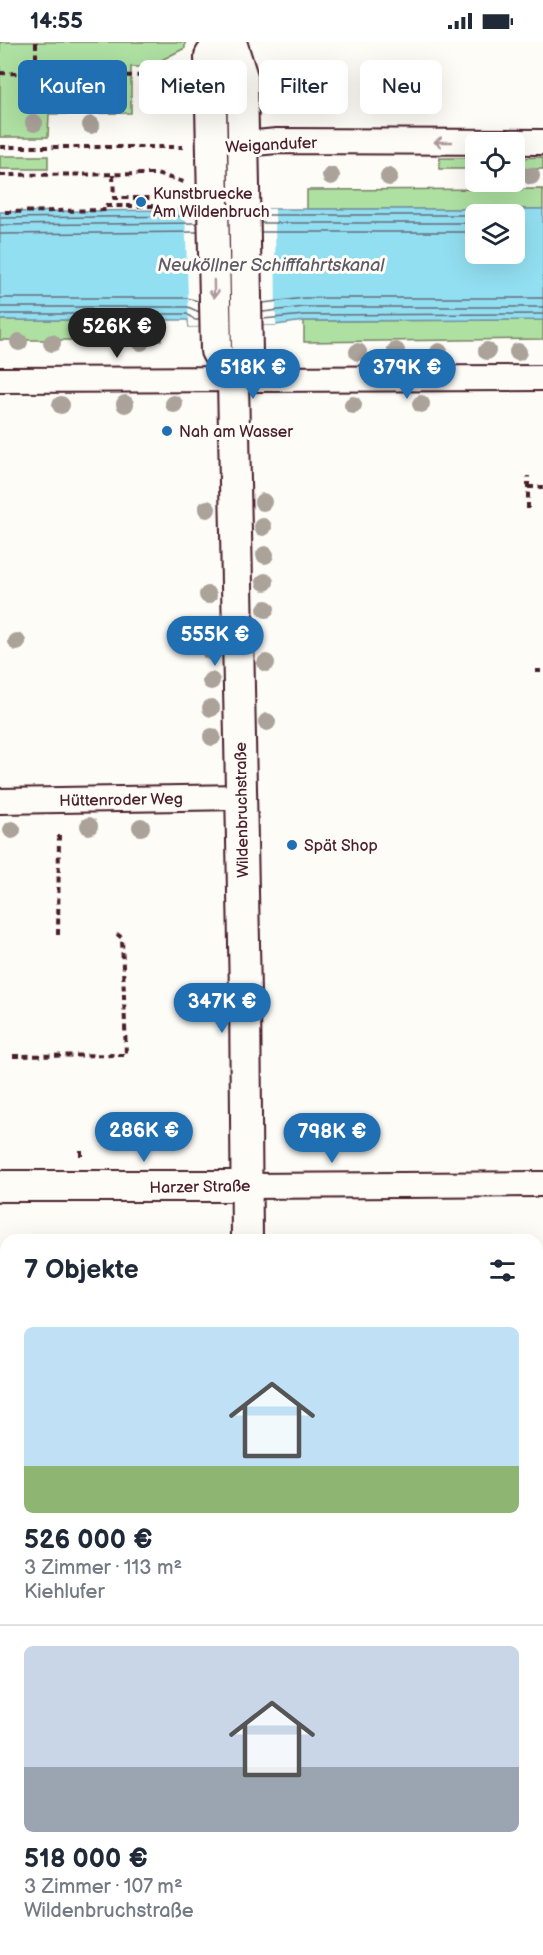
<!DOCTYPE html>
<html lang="de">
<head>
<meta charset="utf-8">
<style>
	:root { --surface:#fff; --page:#f2f2f3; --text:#1f2937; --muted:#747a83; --line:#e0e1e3; --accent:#1f6fb2 }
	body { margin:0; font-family:"Balsamiq Sans",sans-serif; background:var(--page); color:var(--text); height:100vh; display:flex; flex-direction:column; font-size:22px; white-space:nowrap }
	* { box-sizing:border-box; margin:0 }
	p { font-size:20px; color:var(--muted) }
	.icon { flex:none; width:33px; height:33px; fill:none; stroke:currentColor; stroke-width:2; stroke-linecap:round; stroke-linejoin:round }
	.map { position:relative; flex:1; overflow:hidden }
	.details { position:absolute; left:0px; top:1192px; width:543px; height:722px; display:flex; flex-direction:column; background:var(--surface); border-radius:18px 18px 0 0; box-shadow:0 6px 24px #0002 }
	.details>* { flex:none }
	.banner { position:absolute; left:18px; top:18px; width:507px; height:54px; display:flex; gap:12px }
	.buttons { position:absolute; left:465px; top:90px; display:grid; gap:12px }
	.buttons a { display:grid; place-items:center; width:60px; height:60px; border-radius:9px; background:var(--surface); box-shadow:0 6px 24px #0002; font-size:30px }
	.price { position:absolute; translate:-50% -51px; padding:0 14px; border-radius:21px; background:var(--accent); color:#fff; font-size:20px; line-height:39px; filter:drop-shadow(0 2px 3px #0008) }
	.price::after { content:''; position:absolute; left:50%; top:36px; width:18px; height:14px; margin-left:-9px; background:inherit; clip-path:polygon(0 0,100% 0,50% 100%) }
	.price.selected { background:#222; color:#fff }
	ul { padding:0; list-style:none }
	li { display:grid; align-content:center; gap:12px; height:318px; padding:0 24px }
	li+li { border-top:2px solid var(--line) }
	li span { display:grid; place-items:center; height:186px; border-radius:9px; color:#555 }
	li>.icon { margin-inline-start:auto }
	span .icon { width:108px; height:108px; fill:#fffc; stroke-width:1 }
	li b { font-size:26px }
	h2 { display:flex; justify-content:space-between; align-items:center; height:72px; padding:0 24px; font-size:26px }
	.pill { padding:0 21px; border-radius:9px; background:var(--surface); box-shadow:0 6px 24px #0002; font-size:21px; line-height:54px }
	.pill.selected { background:var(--accent); color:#fff }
	.status { display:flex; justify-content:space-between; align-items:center; height:42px; padding:0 30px; background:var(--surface); direction:ltr }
	.status svg { height:16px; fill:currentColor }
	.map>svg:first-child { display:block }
	.built { fill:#f8eedd }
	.green { fill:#ade0a1; stroke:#7c8066; stroke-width:1.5 }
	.water { fill:#92dff1; stroke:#7592a2; stroke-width:1.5; fill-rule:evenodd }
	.pier { fill:#fdfcf7 }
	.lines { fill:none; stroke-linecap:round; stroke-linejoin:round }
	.shore { stroke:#676c7a; stroke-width:1.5 }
	.minor-casing { stroke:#4a1f2b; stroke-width:28 }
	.tertiary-casing { stroke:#4a1f2b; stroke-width:34 }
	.path { stroke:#4a1f2b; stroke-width:4; stroke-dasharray:6 4.5; stroke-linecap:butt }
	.minor { stroke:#fdfcf7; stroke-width:24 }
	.tertiary { stroke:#fdfcf7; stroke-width:30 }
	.tree { fill:#aba29a }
	.oneway { stroke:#ac999b }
	.poi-dot { fill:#1f6fb2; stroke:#fdfcf7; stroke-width:2 }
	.labels { text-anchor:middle; stroke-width:6; stroke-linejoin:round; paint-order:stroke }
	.street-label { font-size:16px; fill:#4a1f2b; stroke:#fdfcf7 }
	.poi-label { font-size:16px; fill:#4a1f2b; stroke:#fdfcf7; text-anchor:start }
	.water-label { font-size:18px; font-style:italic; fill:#605966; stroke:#fdfcf7 }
</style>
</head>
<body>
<div class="status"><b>14:55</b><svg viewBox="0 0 49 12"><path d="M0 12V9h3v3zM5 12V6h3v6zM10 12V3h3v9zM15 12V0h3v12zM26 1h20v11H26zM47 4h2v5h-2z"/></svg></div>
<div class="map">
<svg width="543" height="1913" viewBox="0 0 543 1913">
	<rect width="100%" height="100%" fill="#fdfcf7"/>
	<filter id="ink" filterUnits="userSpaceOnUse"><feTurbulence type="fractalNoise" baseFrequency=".0167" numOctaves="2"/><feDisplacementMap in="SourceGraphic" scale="12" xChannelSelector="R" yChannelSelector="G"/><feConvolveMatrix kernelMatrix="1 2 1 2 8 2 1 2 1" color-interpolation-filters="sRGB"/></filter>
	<g filter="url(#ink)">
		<polygon class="built" points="0,1359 6,1359 6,1690 0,1689"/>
		<g class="green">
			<polygon points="0,0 185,0 185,6 148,25 131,25 131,71 49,72 48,95 0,95"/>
			<rect x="0" y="114" width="48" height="13"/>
			<polygon points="543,115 543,127 515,127 515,116"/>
			<polygon points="440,116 475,116 475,127 439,127"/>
			<polygon points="543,147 543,167 307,167 307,148"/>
			<polygon points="0,278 160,278 161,298 0,298"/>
			<polygon points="543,278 543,297 304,300 304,279"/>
		</g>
		<path class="water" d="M255 167H543V278L304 279 276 283 189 285 188 278H0V170ZM476 172H514V212H476Z"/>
		<polygon class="pier" points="275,167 276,283 189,285 185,168"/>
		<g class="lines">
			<g class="shore">
				<polyline points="261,173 476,173"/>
				<polyline points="0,176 197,174"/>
				<polyline points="261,181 476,181"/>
				<polyline points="0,183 197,181"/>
				<polyline points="261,190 476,190"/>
				<polyline points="0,192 197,190"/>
				<polyline points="0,256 187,256 198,259"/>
				<polyline points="263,261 304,256 543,256"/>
				<polyline points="0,265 188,265 199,270"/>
				<polyline points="263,270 304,265 543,265"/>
				<polyline points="0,272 187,272 195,278 199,278"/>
				<polyline points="263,277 304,273 543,272"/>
			</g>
			<defs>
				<g id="minor">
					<polyline points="244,102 277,99 543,100"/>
					<polyline points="0,338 543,336"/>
					<polyline points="0,759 241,755"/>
					<polyline points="247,1144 543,1142"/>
				</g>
				<g id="tertiary">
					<polyline points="220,0 210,14 216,309 233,338"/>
					<polyline points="231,0 242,35 247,311 233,338 245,952 247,1198"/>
					<polyline points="0,1144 247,1144"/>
					<polyline points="231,1913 232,1908"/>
				</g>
			</defs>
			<use href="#minor" class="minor-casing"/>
			<use href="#tertiary" class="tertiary-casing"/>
			<g class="path">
				<polyline points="36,0 36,31"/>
				<polyline points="0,31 143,34 177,66 181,66"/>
				<polyline points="0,105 183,105"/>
				<polyline points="0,133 156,132 184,140"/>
				<polyline points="113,133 114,156 154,156 154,150"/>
				<polyline points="5,170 106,168 106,164 159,164"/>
				<polyline points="528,445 543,445"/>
				<polyline points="528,467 528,434"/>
				<polyline points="535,629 543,629"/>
				<polyline points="58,893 59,793"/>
				<polyline points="13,1014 126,1013 122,896 117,892"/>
				<polyline points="81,1114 81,1105"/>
				<polyline points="537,1634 543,1634"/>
				<polyline points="537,1790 543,1790"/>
			</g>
			<use href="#minor" class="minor"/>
			<use href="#tertiary" class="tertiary"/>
		</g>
		<g class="tree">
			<circle cx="181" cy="41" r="9"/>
			<circle cx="83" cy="55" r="9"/>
			<circle cx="34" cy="81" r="9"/>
			<circle cx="91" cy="83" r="9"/>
			<circle cx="331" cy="134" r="9"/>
			<circle cx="531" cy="134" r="9"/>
			<circle cx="389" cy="135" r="9"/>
			<circle cx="19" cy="300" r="9"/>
			<circle cx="141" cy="300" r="9"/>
			<circle cx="52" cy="301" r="9"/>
			<circle cx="396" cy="309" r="9"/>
			<circle cx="487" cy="309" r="9"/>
			<circle cx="358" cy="310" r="9"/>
			<circle cx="439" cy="310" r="9"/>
			<circle cx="518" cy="310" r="9"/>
			<circle cx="125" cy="362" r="9"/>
			<circle cx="174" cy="362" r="9"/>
			<circle cx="421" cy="362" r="9"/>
			<circle cx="61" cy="363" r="9"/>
			<circle cx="353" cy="363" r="9"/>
			<circle cx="263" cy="460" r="9"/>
			<circle cx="207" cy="467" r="9"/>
			<circle cx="263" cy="485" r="9"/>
			<circle cx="265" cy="513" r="9"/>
			<circle cx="265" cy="540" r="9"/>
			<circle cx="208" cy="553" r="9"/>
			<circle cx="266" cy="567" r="9"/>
			<circle cx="17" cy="600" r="9"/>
			<circle cx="210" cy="609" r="9"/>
			<circle cx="266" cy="621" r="9"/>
			<circle cx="211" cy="639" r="9"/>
			<circle cx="211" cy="666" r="9"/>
			<circle cx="267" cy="680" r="9"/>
			<circle cx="212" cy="695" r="9"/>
			<circle cx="89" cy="784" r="9"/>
			<circle cx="141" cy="785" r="9"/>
			<circle cx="12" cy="788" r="9"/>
		</g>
		<defs><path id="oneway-shaft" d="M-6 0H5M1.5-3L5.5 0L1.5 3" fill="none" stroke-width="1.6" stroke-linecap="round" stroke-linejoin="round" transform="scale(1.5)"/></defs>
		<g class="oneway">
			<use href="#oneway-shaft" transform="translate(443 100) rotate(-180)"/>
			<use href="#oneway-shaft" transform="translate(214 247) rotate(89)"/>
		</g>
	</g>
	<g class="poi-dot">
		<circle cx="141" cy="160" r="6"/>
		<circle cx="167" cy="389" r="6"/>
		<circle cx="292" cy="803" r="6"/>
	</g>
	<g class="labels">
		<g class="street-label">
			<text transform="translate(271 102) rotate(-3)" y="6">Weigandufer</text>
			<text transform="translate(121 757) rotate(-1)" y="6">Hüttenroder Weg</text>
			<text transform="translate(241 768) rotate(-91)" y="6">Wildenbruchstraße</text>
			<text transform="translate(200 1144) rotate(-1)" y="6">Harzer Straße</text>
		</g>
		<g class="poi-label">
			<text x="153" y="157">Kunstbruecke<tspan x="153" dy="18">Am Wildenbruch</tspan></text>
			<text x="179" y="395">Nah am Wasser</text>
			<text x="304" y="809">Spät Shop</text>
		</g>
		<g class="water-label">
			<text x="271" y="229">Neuköllner Schifffahrtskanal</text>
		</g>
	</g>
</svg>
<div class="buttons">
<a><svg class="icon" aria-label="locate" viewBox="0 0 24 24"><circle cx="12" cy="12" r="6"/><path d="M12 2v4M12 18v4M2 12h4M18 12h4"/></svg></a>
<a><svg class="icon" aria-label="layers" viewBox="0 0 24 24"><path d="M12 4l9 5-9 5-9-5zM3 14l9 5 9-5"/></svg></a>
</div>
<b class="price selected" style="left:117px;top:317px">526K €</b>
<b class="price" style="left:253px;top:358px">518K €</b>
<b class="price" style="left:407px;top:358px">379K €</b>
<b class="price" style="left:215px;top:625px">555K €</b>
<b class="price" style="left:222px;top:992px">347K €</b>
<b class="price" style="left:144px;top:1121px">286K €</b>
<b class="price" style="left:332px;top:1122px">798K €</b>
<div class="banner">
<a class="pill selected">Kaufen</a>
<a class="pill">Mieten</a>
<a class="pill">Filter</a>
<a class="pill">Neu</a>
</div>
<section class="details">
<h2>7 Objekte<svg class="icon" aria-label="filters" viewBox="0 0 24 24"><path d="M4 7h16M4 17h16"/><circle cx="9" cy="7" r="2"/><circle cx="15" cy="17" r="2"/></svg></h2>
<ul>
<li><span style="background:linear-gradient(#bfe0f5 75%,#8fb573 0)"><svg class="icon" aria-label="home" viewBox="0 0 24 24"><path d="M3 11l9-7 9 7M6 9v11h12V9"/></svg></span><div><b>526 000 €</b><p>3 Zimmer · 113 m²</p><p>Kiehlufer</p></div></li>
<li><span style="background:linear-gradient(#c9d6e8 65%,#9aa5b1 0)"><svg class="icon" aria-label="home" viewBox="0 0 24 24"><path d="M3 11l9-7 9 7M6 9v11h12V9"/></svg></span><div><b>518 000 €</b><p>3 Zimmer · 107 m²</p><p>Wildenbruchstraße</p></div></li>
</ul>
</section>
</div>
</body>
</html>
